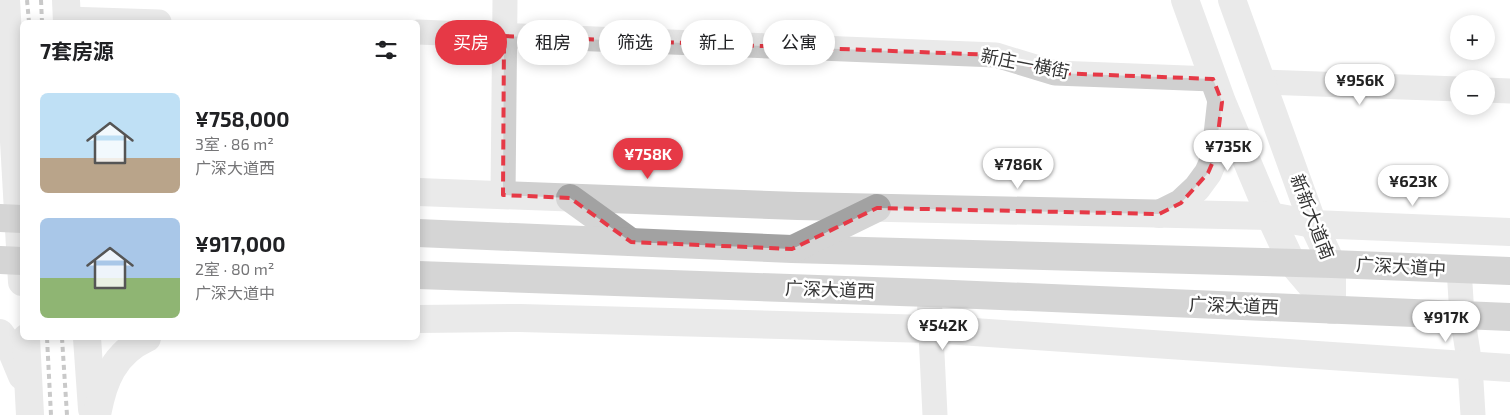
<!DOCTYPE html>
<html lang="zh">
<head>
<meta charset="utf-8">
<style>
	:root { --surface:#fff; --page:#f6f6f6; --text:#202124; --muted:#757577; --accent:#e63946 }
	body { margin:0; font-family:"Exo 2","Noto Sans SC",sans-serif; background:var(--page); color:var(--text); height:100vh; display:flex; flex-direction:column; font-size:19px; white-space:nowrap }
	* { box-sizing:border-box; margin:0 }
	p { font-size:16px; color:var(--muted) }
	.icon { flex:none; width:28px; height:28px; fill:none; stroke:currentColor; stroke-width:2; stroke-linecap:round; stroke-linejoin:round }
	.map { position:relative; flex:1; overflow:hidden }
	.drawer { position:absolute; left:20px; top:20px; width:400px; height:320px; display:flex; flex-direction:column; background:var(--surface); border-radius:8px; box-shadow:0 2px 12px #0003 }
	.drawer>* { flex:none }
	.guide { position:absolute; left:435px; top:20px; width:475px; height:45px; display:flex; gap:10px }
	.fabs { position:absolute; left:1450px; top:15px; display:grid; gap:10px }
	.fabs a { display:grid; place-items:center; width:45px; height:45px; border-radius:50%; background:var(--surface); box-shadow:0 2px 12px #0003; font-size:25px }
	.price { position:absolute; translate:-50% -42px; padding:0 11px; border-radius:18px; background:#fff; color:#222; font-size:16px; line-height:32px; filter:drop-shadow(0 1px 2px #0008) }
	.price::after { content:''; position:absolute; left:50%; top:30px; width:15px; height:11px; margin-left:-8px; background:inherit; clip-path:polygon(0 0,100% 0,50% 100%) }
	.price.active { background:var(--accent); color:#fff }
	ul { padding:0; list-style:none }
	li { display:flex; align-items:center; gap:15px; height:125px; padding:0 20px }
	li span { display:grid; place-items:center; flex:none; width:140px; height:100px; border-radius:8px; color:#555 }
	li>.icon { margin-inline-start:auto }
	span .icon { width:60px; height:60px; fill:#fffc; stroke-width:1 }
	li b { font-size:21px }
	h2 { display:flex; justify-content:space-between; align-items:center; height:60px; padding:0 20px; font-size:21px }
	.chip { padding:0 18px; border-radius:22px; background:var(--surface); box-shadow:0 2px 12px #0003; font-size:18px; line-height:45px }
	.chip.active { background:var(--accent); color:#fff }
	.map>svg:first-child { display:block }
	.lines { fill:none; stroke-linecap:round; stroke-linejoin:round }
	.minor { stroke:#d0d0d0; stroke-width:25 }
	.tertiary { stroke:#d0d0d0; stroke-width:28 }
	.trunk { stroke:#a2a2a2; stroke-width:28 }
	.rail { stroke:#888; stroke-width:4; stroke-dasharray:5 4; stroke-linecap:butt }
	.marked { fill:none; stroke:#e63946; stroke-width:4; stroke-dasharray:10 6; stroke-linejoin:round }
	.labels { text-anchor:middle; stroke-width:5; stroke-linejoin:round; paint-order:stroke }
	.street-label { font-size:18px; fill:#333; stroke:#fff }
</style>
</head>
<body>
<div class="map">
<svg width="1510" height="415" viewBox="0 0 1510 415">
	<rect width="100%" height="100%" fill="#fff"/>
	<g class="lines">
		<g class="minor">
			<polyline points="67,19 159,22"/>
			<polyline points="418,32 996,55 1055,73 1213,79"/>
			<polyline points="1263,82 1459,89"/>
			<polyline points="1486,90 1510,91"/>
			<polyline points="503,195 505,0"/>
			<polyline points="1459,269 1462,315 1470,365 1473,415"/>
			<polyline points="929,293 935,415"/>
		</g>
		<g class="tertiary">
			<polyline points="6,0 22,282"/>
			<polyline points="66,0 67,22"/>
			<polyline points="1185,0 1222,102 1270,216 1292,263 1332,310"/>
			<polyline points="1232,0 1313,224 1332,264 1332,310"/>
			<polyline points="418,192 798,206 1270,216 1313,224 1510,232"/>
			<polyline points="1159,214 1181,203 1197,188 1208,173 1215,157 1221,103"/>
			<polyline points="418,319 520,318 930,329 1510,368"/>
			<polyline points="0,333 10,347 22,376"/>
			<polyline points="26,338 30,415"/>
			<polyline points="87,338 92,409"/>
			<path d="M97 415C103 381 114 353 147 338"/>
		</g>
		<g class="trunk">
			<polyline points="570,198 631,242"/>
			<polyline points="0,218 22,219"/>
			<polyline points="418,233 792,249 1332,264 1510,271"/>
			<polyline points="795,248 877,208"/>
			<polyline points="0,260 22,261"/>
			<polyline points="418,275 929,293 1510,317"/>
		</g>
		<g class="rail">
			<polyline points="27,0 29,22"/>
			<polyline points="41,0 42,22"/>
			<polyline points="47,338 51,415"/>
			<polyline points="62,338 67,415"/>
		</g>
	</g>
	<path d="M0 0H1510V415H0ZM504 36 996 55 1055 73 1213 79 1222 102 1215 157 1208 173 1181 203 1159 214 877 208 792 249 631 242 570 198 503 195Z" fill="#fff" fill-opacity=".55" fill-rule="evenodd"/>
	<path class="marked" d="M504 36 996 55 1055 73 1213 79 1222 102 1215 157 1208 173 1181 203 1159 214 877 208 792 249 631 242 570 198 503 195Z"/>
	<g class="labels">
		<g class="street-label">
			<text transform="translate(1025 64) rotate(11)" y="6">新庄一横街</text>
			<text transform="translate(1312 217) rotate(69)" y="6">新新大道南</text>
			<text transform="translate(1401 267) rotate(3)" y="6">广深大道中</text>
			<text transform="translate(830 290) rotate(2)" y="6">广深大道西</text>
			<text transform="translate(1234 306) rotate(2)" y="6">广深大道西</text>
		</g>
	</g>
</svg>
<div class="fabs">
<a>+</a>
<a>−</a>
</div>
<b class="price" style="left:1360px;top:106px">¥956K</b>
<b class="price" style="left:1228px;top:172px">¥735K</b>
<b class="price active" style="left:648px;top:180px">¥758K</b>
<b class="price" style="left:1018px;top:190px">¥786K</b>
<b class="price" style="left:1413px;top:207px">¥623K</b>
<b class="price" style="left:1446px;top:343px">¥917K</b>
<b class="price" style="left:943px;top:351px">¥542K</b>
<div class="guide">
<a class="chip active">买房</a>
<a class="chip">租房</a>
<a class="chip">筛选</a>
<a class="chip">新上</a>
<a class="chip">公寓</a>
</div>
<section class="drawer">
<h2>7套房源<svg class="icon" aria-label="filters" viewBox="0 0 24 24"><path d="M4 7h16M4 17h16"/><circle cx="9" cy="7" r="2"/><circle cx="15" cy="17" r="2"/></svg></h2>
<ul>
<li><span style="background:linear-gradient(#bfe0f5 65%,#b9a48a 0)"><svg class="icon" aria-label="home" viewBox="0 0 24 24"><path d="M3 11l9-7 9 7M6 9v11h12V9"/></svg></span><div><b>¥758,000</b><p>3室 · 86 m²</p><p>广深大道西</p></div></li>
<li><span style="background:linear-gradient(#a9c7e8 60%,#8fb573 0)"><svg class="icon" aria-label="home" viewBox="0 0 24 24"><path d="M3 11l9-7 9 7M6 9v11h12V9"/></svg></span><div><b>¥917,000</b><p>2室 · 80 m²</p><p>广深大道中</p></div></li>
</ul>
</section>
</div>
</body>
</html>
